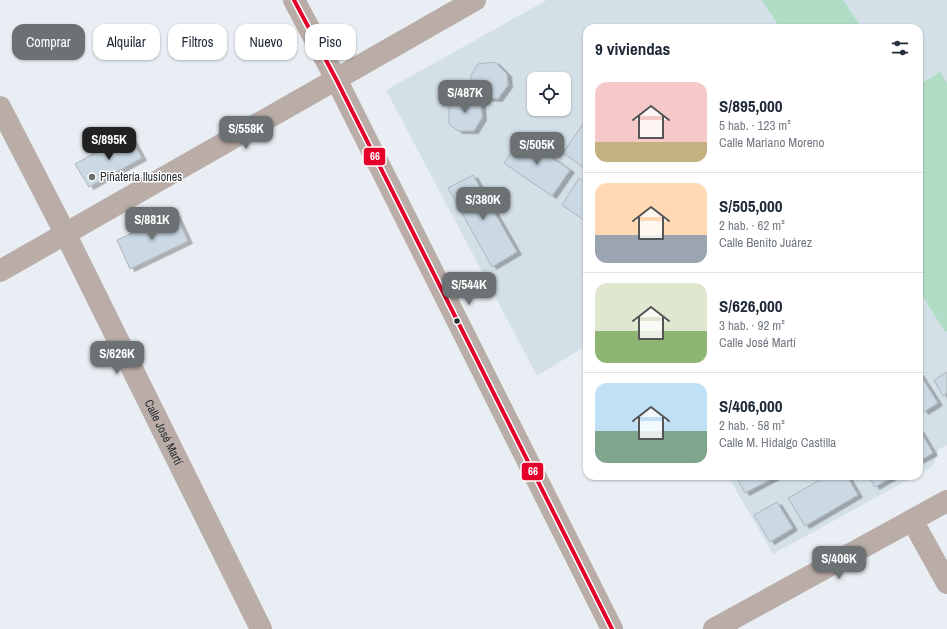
<!DOCTYPE html>
<html lang="es">
<head>
<meta charset="utf-8">
<style>
	:root { --surface:#fff; --page:#f6f6f7; --text:#1f2937; --muted:#747a83; --line:#e0e1e3; --accent:#6c7174 }
	body { margin:0; font-family:"Archivo Narrow",sans-serif; background:var(--page); color:var(--text); height:100vh; display:flex; flex-direction:column; font-size:15px; white-space:nowrap }
	* { box-sizing:border-box; margin:0 }
	p { font-size:13px; color:var(--muted) }
	.icon { flex:none; width:22px; height:22px; fill:none; stroke:currentColor; stroke-width:2; stroke-linecap:round; stroke-linejoin:round }
	.map { position:relative; flex:1; overflow:hidden }
	.panel { position:absolute; left:583px; top:24px; width:340px; height:456px; display:flex; flex-direction:column; background:var(--surface); border-radius:12px; box-shadow:0 1px 3px #0004 }
	.panel>* { flex:none }
	.top-card { position:absolute; left:12px; top:24px; width:380px; height:36px; display:flex; gap:8px }
	.controls { position:absolute; left:527px; top:72px; display:grid; gap:8px }
	.controls a { display:grid; place-items:center; width:44px; height:44px; border-radius:8px; background:var(--surface); box-shadow:0 1px 3px #0004; font-size:20px }
	.price { position:absolute; translate:-50% -34px; padding:0 9px; border-radius:8px; background:var(--accent); color:#fff; font-size:13px; line-height:26px; filter:drop-shadow(0 1px 2px #0008) }
	.price::after { content:''; position:absolute; left:50%; top:24px; width:12px; height:9px; margin-left:-6px; background:inherit; clip-path:polygon(0 0,100% 0,50% 100%) }
	.price.active { background:#222; color:#fff }
	ul { padding:0; list-style:none }
	li { display:flex; align-items:center; gap:12px; height:100px; padding:0 12px }
	li+li { border-top:1px solid var(--line) }
	li span { display:grid; place-items:center; flex:none; width:112px; height:80px; border-radius:12px; color:#555 }
	li>.icon { margin-inline-start:auto }
	span .icon { width:48px; height:48px; fill:#fffc; stroke-width:1 }
	li b { font-size:17px }
	h2 { display:flex; justify-content:space-between; align-items:center; height:48px; padding:0 12px; font-size:17px }
	.tag { padding:0 14px; border-radius:12px; background:var(--surface); box-shadow:0 1px 3px #0004; font-size:14px; line-height:36px }
	.tag.active { background:var(--accent); color:#fff }
	.map>svg:first-child { display:block }
	.built { fill:#d4e0e8; fill-rule:evenodd }
	.grass { fill:#b1dcc5 }
	.building { fill:#cad9e4; stroke:#b1b5b9; filter:url(#shadow) }
	.lines { fill:none; stroke-linecap:round; stroke-linejoin:round }
	.street { stroke:#baada8; stroke-width:22 }
	.bus-1-casing { stroke:#fff; stroke-width:7 }
	.bus-1 { stroke:#e4002b; stroke-width:4 }
	.poi-dot { fill:#6c7174; stroke:#fff; stroke-width:1.5 }
	.bus-dot { fill:#292d30; stroke:#fff; stroke-width:1.5 }
	.labels { text-anchor:middle; stroke-width:3; stroke-linejoin:round; paint-order:stroke }
	.poi-label { font-size:12px; fill:#292d30; stroke:#fff; text-anchor:start }
	.street-label { font-size:12px; fill:#292d30; stroke:#fff }
	.line-badge { stroke:#fff; stroke-width:1.5 }
	.badge-label { font-size:11px; text-anchor:middle; font-weight:bold; fill:#fff }
</style>
</head>
<body>
<div class="map">
<svg width="947" height="629" viewBox="0 0 947 629">
	<defs>
		<filter id="shadow"><feDropShadow dx="4.5" dy="2.5" stdDeviation="0" flood-color="#0004"/></filter>
	</defs>
	<rect width="100%" height="100%" fill="#e8eef3"/>
	<g class="built">
		<path d="M547 0H947V445L939 449 933 466 919 474V28H587V345L537 376 386 90ZM534 79H564V109H534Z"/>
		<polygon points="728,476 915,476 773,554"/>
	</g>
	<g class="grass">
		<polygon points="762,0 843,0 862,28 780,28"/>
		<polygon points="940,72 947,83 947,331 945,332 919,290 919,85"/>
	</g>
	<g class="building">
		<polygon points="495,62 507,74 508,85 498,99 482,98 471,89 471,75 478,64"/>
		<polygon points="468,95 481,103 482,118 474,131 458,131 449,124 449,108 458,96"/>
		<polygon points="587,118 587,170 563,153"/>
		<polygon points="129,134 142,158 89,187 75,164"/>
		<polygon points="522,137 570,170 552,196 504,163"/>
		<polygon points="473,175 517,252 492,267 448,188"/>
		<polygon points="579,178 587,184 587,222 562,205"/>
		<polygon points="175,213 188,241 130,269 117,240"/>
		<polygon points="947,372 947,393 943,396 934,380"/>
		<polygon points="919,373 938,403 924,412 919,404"/>
		<polygon points="919,429 933,453 919,461"/>
		<polygon points="736,476 777,476 745,493"/>
		<polygon points="827,476 847,476 858,495 805,526 788,498"/>
		<polygon points="869,476 894,476 875,487"/>
		<polygon points="777,502 793,528 770,542 754,515"/>
	</g>
	<g class="lines">
		<g class="street">
			<polyline points="294,0 336,79 612,629"/>
			<path id="s1" d="M0 107 65 233 261 629"/>
			<polyline points="0,271 475,0"/>
			<polyline points="912,520 947,583"/>
			<polyline points="714,629 947,501"/>
		</g>
		<defs>
			<polyline id="bus-1" points="294,0 336,79 612,629"/>
		</defs>
		<use href="#bus-1" class="bus-1-casing"/>
		<use href="#bus-1" class="bus-1"/>
	</g>
	<circle class="poi-dot" cx="92" cy="177" r="4"/>
	<circle class="bus-dot" cx="457" cy="321" r="3.5"/>
	<g class="labels">
		<g class="poi-label">
			<text x="100" y="181">Piñatería Ilusiones</text>
		</g>
		<g class="street-label">
			<text dy="4" stroke="none"><textPath href="#s1" startOffset="364">Calle José Martí</textPath></text>
		</g>
	</g>
	<g class="line-badge">
		<rect x="363" y="147" width="23" height="19" rx="4" fill="#e4002b"/>
		<rect x="521" y="462" width="23" height="19" rx="4" fill="#e4002b"/>
	</g>
	<g class="badge-label">
		<text x="375" y="160">66</text>
		<text x="533" y="475">66</text>
	</g>
</svg>
<div class="controls">
<a><svg class="icon" aria-label="locate" viewBox="0 0 24 24"><circle cx="12" cy="12" r="6"/><path d="M12 2v4M12 18v4M2 12h4M18 12h4"/></svg></a>
</div>
<b class="price" style="left:465px;top:114px">S/487K</b>
<b class="price" style="left:246px;top:150px">S/558K</b>
<b class="price active" style="left:109px;top:161px">S/895K</b>
<b class="price" style="left:537px;top:166px">S/505K</b>
<b class="price" style="left:483px;top:221px">S/380K</b>
<b class="price" style="left:152px;top:241px">S/881K</b>
<b class="price" style="left:469px;top:306px">S/544K</b>
<b class="price" style="left:117px;top:375px">S/626K</b>
<b class="price" style="left:839px;top:580px">S/406K</b>
<div class="top-card">
<a class="tag active">Comprar</a>
<a class="tag">Alquilar</a>
<a class="tag">Filtros</a>
<a class="tag">Nuevo</a>
<a class="tag">Piso</a>
</div>
<section class="panel">
<h2>9 viviendas<svg class="icon" aria-label="filters" viewBox="0 0 24 24"><path d="M4 7h16M4 17h16"/><circle cx="9" cy="7" r="2"/><circle cx="15" cy="17" r="2"/></svg></h2>
<ul>
<li><span style="background:linear-gradient(#f6c9c9 75%,#c2b280 0)"><svg class="icon" aria-label="home" viewBox="0 0 24 24"><path d="M3 11l9-7 9 7M6 9v11h12V9"/></svg></span><div><b>S/895,000</b><p>5 hab. · 123 m²</p><p>Calle Mariano Moreno</p></div></li>
<li><span style="background:linear-gradient(#ffd9b3 65%,#9aa5b1 0)"><svg class="icon" aria-label="home" viewBox="0 0 24 24"><path d="M3 11l9-7 9 7M6 9v11h12V9"/></svg></span><div><b>S/505,000</b><p>2 hab. · 62 m²</p><p>Calle Benito Juárez</p></div></li>
<li><span style="background:linear-gradient(#dfe7d0 60%,#8fb573 0)"><svg class="icon" aria-label="home" viewBox="0 0 24 24"><path d="M3 11l9-7 9 7M6 9v11h12V9"/></svg></span><div><b>S/626,000</b><p>3 hab. · 92 m²</p><p>Calle José Martí</p></div></li>
<li><span style="background:linear-gradient(#bfe0f5 60%,#7fa58c 0)"><svg class="icon" aria-label="home" viewBox="0 0 24 24"><path d="M3 11l9-7 9 7M6 9v11h12V9"/></svg></span><div><b>S/406,000</b><p>2 hab. · 58 m²</p><p>Calle M. Hidalgo Castilla</p></div></li>
</ul>
</section>
</div>
</body>
</html>
